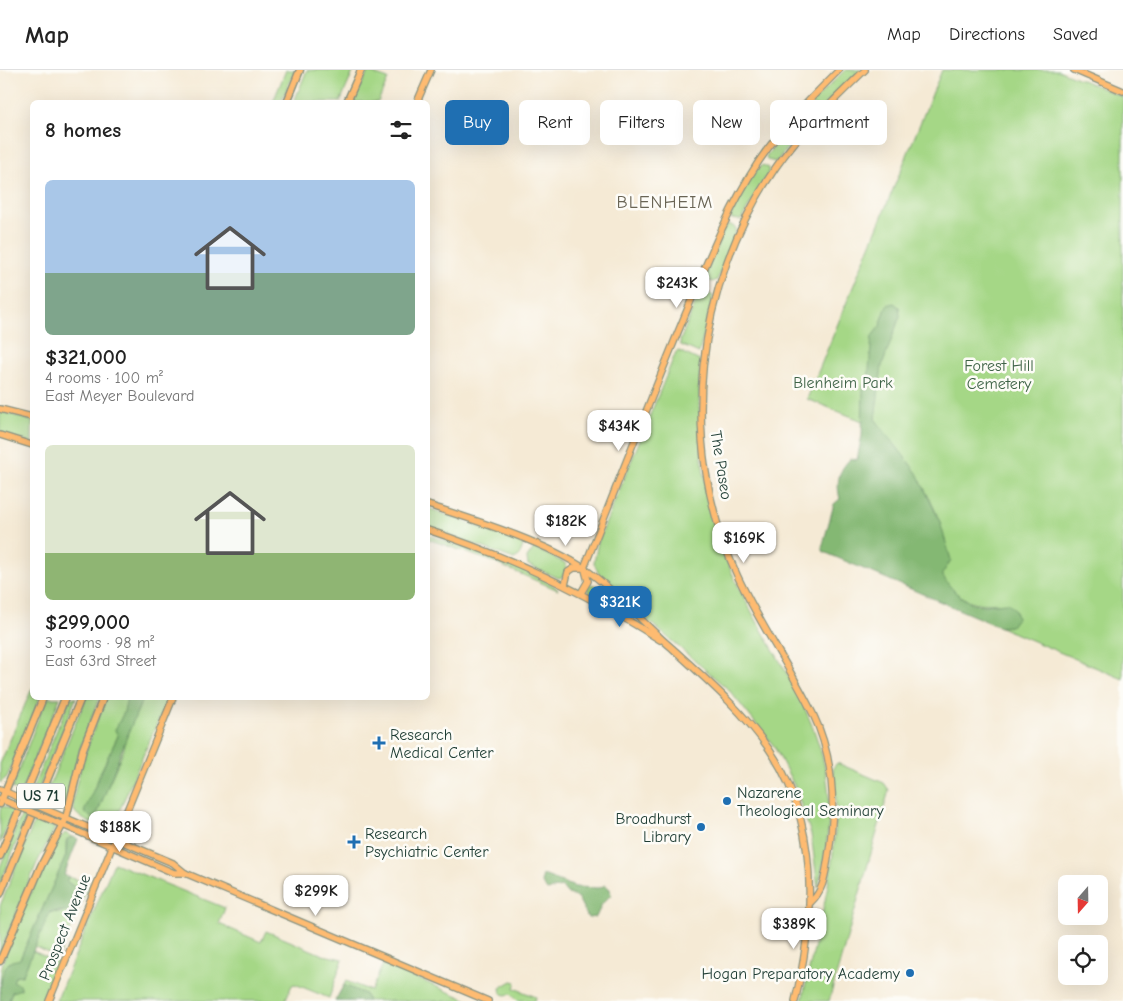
<!DOCTYPE html>
<html lang="en">
<head>
<meta charset="utf-8">
<style>
	:root { --surface:#fff; --page:#f6f6f6; --text:#222; --muted:#767676; --line:#e0e0e0; --accent:#1f6fb2 }
	body { margin:0; font-family:"Comic Neue",sans-serif; background:var(--page); color:var(--text); height:100vh; display:flex; flex-direction:column; font-size:19px; white-space:nowrap }
	* { box-sizing:border-box; margin:0 }
	p { font-size:16px; color:var(--muted) }
	.icon { flex:none; width:28px; height:28px; fill:none; stroke:currentColor; stroke-width:2; stroke-linecap:round; stroke-linejoin:round }
	.map { position:relative; flex:1; overflow:hidden }
	.side { position:absolute; left:30px; top:30px; width:400px; height:600px; display:flex; flex-direction:column; background:var(--surface); border-radius:8px; box-shadow:0 5px 20px #0002 }
	.side>* { flex:none }
	.guide { position:absolute; left:445px; top:30px; width:475px; height:45px; display:flex; gap:10px }
	.needle { width:32px; rotate:200deg }
	.fabs { position:absolute; left:1058px; top:805px; display:grid; gap:10px }
	.fabs a { display:grid; place-items:center; width:50px; height:50px; border-radius:8px; background:var(--surface); box-shadow:0 5px 20px #0002; font-size:25px }
	.price { position:absolute; translate:-50% -42px; padding:0 11px; border-radius:10px; background:#fff; color:#222; font-size:16px; line-height:32px; filter:drop-shadow(0 1px 2px #0008) }
	.price::after { content:''; position:absolute; left:50%; top:30px; width:15px; height:11px; margin-left:-8px; background:inherit; clip-path:polygon(0 0,100% 0,50% 100%) }
	.price.selected { background:var(--accent); color:#fff }
	ul { padding:0; list-style:none }
	li { display:grid; align-content:center; gap:10px; height:265px; padding:0 15px }
	li span { display:grid; place-items:center; height:155px; border-radius:8px; color:#555 }
	li>.icon { margin-inline-start:auto }
	span .icon { width:90px; height:90px; fill:#fffc; stroke-width:1 }
	li b { font-size:21px }
	h2 { display:flex; justify-content:space-between; align-items:center; height:60px; padding:0 15px; font-size:21px }
	.chip { padding:0 18px; border-radius:8px; background:var(--surface); box-shadow:0 5px 20px #0002; font-size:18px; line-height:45px }
	.chip.selected { background:var(--accent); color:#fff }
	header { display:flex; align-items:center; gap:30px; box-sizing:border-box; height:70px; padding:0 25px; background:var(--surface); border-bottom:1px solid var(--line) }
	header strong { font-size:24px }
	nav { display:flex; gap:28px; margin-inline-start:auto; font-size:18px }
	.map>svg:first-child { display:block }
	.green { fill:#a5d786; stroke:#628a5d }
	.forest { fill:#84b873; stroke:#527a54 }
	.lines { fill:none; stroke-linecap:round; stroke-linejoin:round }
	.major-casing { stroke:#8a9484; stroke-width:8 }
	.highway-casing { stroke:#8a9484; stroke-width:9 }
	.major { stroke:#febb71; stroke-width:5.5 }
	.highway { stroke:#febb71; stroke-width:6 }
	.major-bridge-casing { stroke:#8a9484; stroke-width:8; stroke-linecap:butt }
	.major-bridge { stroke:#febb71; stroke-width:5.5 }
	.poi-dot { fill:#1f6fb2; stroke:#fdfcf7; stroke-width:2 }
	.labels { text-anchor:middle; stroke-width:5; stroke-linejoin:round; paint-order:stroke }
	.shield { fill:#fdfcf7; stroke:#62766e; stroke-width:1 }
	.shield-label { font-size:15px; font-weight:bold; fill:#1f3d34 }
	.park-label { font-size:16px; fill:#406448; stroke:#fdfcf7 }
	.street-label { font-size:16px; fill:#1f3d34; stroke:#fdfcf7 }
	.poi-label { font-size:16px; fill:#1f3d34; stroke:#fdfcf7; text-anchor:start }
	.neighbourhood-label { font-size:18px; letter-spacing:1px; fill:#6a6555; stroke:#fdfcf7 }
</style>
</head>
<body>
<header>
<strong>Map</strong>
<nav><a>Map</a><a>Directions</a><a>Saved</a></nav>
</header>
<div class="map">
<svg width="1123" height="931" viewBox="0 0 1123 931">
	<rect width="100%" height="100%" fill="#fdfcf7"/>
	<filter id="ink" filterUnits="userSpaceOnUse"><feTurbulence type="fractalNoise" baseFrequency=".02" numOctaves="2"/><feDisplacementMap in="SourceGraphic" scale="10" xChannelSelector="R" yChannelSelector="G"/><feConvolveMatrix kernelMatrix="1 2 1 2 8 2 1 2 1" color-interpolation-filters="sRGB"/></filter>
	<filter id="wash" filterUnits="userSpaceOnUse"><feTurbulence type="fractalNoise" baseFrequency=".0096" numOctaves="4" result="noise"/><feDisplacementMap in="SourceGraphic" scale="20" xChannelSelector="R" yChannelSelector="G"/><feGaussianBlur stdDeviation="1.12" result="paint"/><feColorMatrix in="noise" values="0 0 0 0 0 0 0 0 0 0 0 0 0 0 0 0 0 1.4 0 .05"/><feComposite in="paint" operator="in"/></filter>
	<g filter="url(#wash)">
		<rect width="100%" height="100%" fill="#f5ead5"/>
		<g class="green">
			<polygon points="286,0 295,0 281,32 273,32"/>
			<polygon points="307,0 354,0 340,32 294,32"/>
			<polygon points="845,0 861,0 821,38 811,34"/>
			<path d="M942 0H1058L1123 27V609L1000 557 1011 556 997 533C978 536 958 530 947 513 934 495 946 470 939 450 923 408 894 374 867 339L865 352 807 329Z"/>
			<polygon points="368,2 388,9 378,32 353,32"/>
			<polygon points="807,40 814,43 813,46 776,92 767,90 766,86 803,41"/>
			<path d="M763 95 769 98V102L741 150 732 149 730 147C737 135 751 100 763 95Z"/>
			<polygon points="729,154 736,158 735,163 717,210 712,212 707,209 706,204 725,157"/>
			<polygon points="703,220 713,226 699,283 681,275 680,271 700,222"/>
			<path d="M679 281 700 291C697 366 701 433 732 503 768 583 833 653 829 747 828 771 823 794 818 818L811 764 795 717 774 676 729 620 602 511 594 493 598 472 676 282Z"/>
			<polygon points="0,341 32,351 32,373 0,363"/>
			<polygon points="428,438 520,472 523,476 519,486 514,489 428,457"/>
			<path d="M428 465C446 471 553 507 558 520L488 490 428 469Z"/>
			<polygon points="534,478 565,493 567,499 562,507 558,508 528,495 527,488"/>
			<polygon points="590,514 597,516 637,549 592,525 587,520"/>
			<polygon points="32,618 32,628 40,628 7,707 0,713 0,694"/>
			<polygon points="46,628 60,628 21,722 12,718"/>
			<polygon points="70,628 76,628 35,728 30,725"/>
			<polygon points="86,628 99,628 80,679 64,741 43,731"/>
			<path d="M106 628H127L124 642 116 660 118 666 99 705V713L95 716V746L124 679 125 667 143 628H168L114 753 108 759C98 757 81 750 75 742 66 727 99 645 106 628Z"/>
			<path d="M837 693 884 713 889 720 829 931H802C818 855 845 776 833 698Z"/>
			<polygon points="2,736 14,740 0,774 0,741"/>
			<polygon points="22,744 27,746 0,814 0,797"/>
			<polygon points="35,750 55,758 37,793 0,882 0,836"/>
			<path d="M65 763 73 767 66 771V786L20 889C5 897 7 897 0 914 0 875 40 805 59 769Z"/>
			<polygon points="114,793 225,838 219,854 261,872 266,861 323,885 343,889 329,928 295,914 292,915 285,931 56,931"/>
			<polygon points="69,807 89,814 59,887 35,877 50,842 61,843 78,826 76,819 66,811"/>
			<polygon points="33,881 57,892 41,931 9,930 12,922 21,916 13,911 16,904 22,906"/>
			<polygon points="383,894 470,931 335,931 346,911 371,921"/>
			<polygon points="512,911 516,912 514,918 536,927 535,931 517,930 511,924 505,925 501,923 500,918"/>
		</g>
		<g class="forest">
			<path d="M894 233 899 237 900 246 882 296 875 349 917 403 940 452 951 490 942 504C950 520 966 535 985 535 992 535 1000 533 1008 533L1014 538 1017 548 1011 556 1000 557 824 482 822 478 834 434 840 429C836 412 838 401 851 388L857 390 862 365 863 315 868 311 872 266 880 256 887 235Z"/>
			<path d="M127 628H143C126 666 113 705 97 744L92 748 84 742C95 716 105 692 118 666L115 660 124 642Z"/>
			<path d="M73 767 78 769 64 805 69 807 66 811 76 818 77 833 67 841 50 842 22 906 16 905 13 911 21 916V919L12 922 9 929 12 931H0C0 921 1 895 12 891 15 890 18 890 20 889L66 786 67 769Z"/>
			<polygon points="543,805 575,817 599,818 605,815 610,819 611,825 602,834 596,847 588,848 578,828 568,824 562,817 547,820 541,812"/>
			<polygon points="344,915 365,924 368,931 335,931"/>
		</g>
	</g>
	<g filter="url(#ink)">
		<g class="lines">
			<defs>
				<g id="major">
					<polyline points="1074,0 1123,21"/>
					<polyline points="417,32 431,0"/>
					<polyline points="0,339 32,347"/>
					<polyline points="0,365 32,375"/>
					<path d="M428 435C474 450 546 472 585 499 618 522 642 553 672 578 707 610 742 640 769 679 820 753 815 848 795 931"/>
					<path d="M428 460C510 487 587 523 660 570"/>
					<path d="M584 498C619 411 652 324 688 238 709 187 729 137 759 91 782 57 810 29 839 0"/>
					<polyline points="565,515 568,502 574,498 582,498"/>
					<polyline points="581,523 588,511 585,500"/>
					<polyline points="0,719 15,726"/>
					<polyline points="0,729 12,734"/>
					<polyline points="54,743 173,793 185,803 488,931"/>
					<polyline points="51,750 174,803 185,803"/>
					<path d="M810 833C824 820 825 805 828 788 836 740 834 688 813 644 790 597 759 553 737 505 676 374 695 214 776 97 801 61 833 31 865 0"/>
					<polyline points="49,931 173,628"/>
				</g>
				<g id="highway">
					<polyline points="287,32 300,0"/>
					<polyline points="347,32 361,0"/>
					<polyline points="0,734 43,628"/>
					<polyline points="0,786 65,628"/>
					<polyline points="0,824 81,628"/>
					<polyline points="0,891 41,796 66,748 83,679 103,628"/>
				</g>
			</defs>
			<use href="#major" class="major-casing"/>
			<use href="#highway" class="highway-casing"/>
			<use href="#major" class="major"/>
			<use href="#highway" class="highway"/>
			<defs>
				<g id="major-bridge">
					<polyline points="15,726 54,743"/>
					<polyline points="12,734 51,750"/>
				</g>
			</defs>
			<use href="#major-bridge" class="major-bridge-casing"/>
			<use href="#major-bridge" class="major-bridge"/>
		</g>
	</g>
	<g class="poi-dot">
		<path d="M376.5 665.5h5v5h5v5h-5v5h-5v-5h-5v-5h5z"/>
		<circle cx="727" cy="731" r="5"/>
		<circle cx="701" cy="757" r="5"/>
		<path d="M351.5 764.5h5v5h5v5h-5v5h-5v-5h-5v-5h5z"/>
		<circle cx="910" cy="903" r="5"/>
	</g>
	<g class="labels">
		<rect class="shield" x="17" y="713.5" width="48" height="25" rx="4"/>
		<g class="shield-label">
			<text x="41" y="731">US 71</text>
		</g>
		<g class="park-label">
			<text x="999" y="301">Forest Hill<tspan x="999" dy="18">Cemetery</tspan></text>
			<text x="843" y="318">Blenheim Park</text>
		</g>
		<g class="street-label">
			<text transform="translate(722 395) rotate(81)" y="6">The Paseo</text>
			<text transform="translate(64 857) rotate(-68)" y="6">Prospect Avenue</text>
		</g>
		<g class="poi-label">
			<text x="390" y="670">Research<tspan x="390" dy="18">Medical Center</tspan></text>
			<text x="737" y="728">Nazarene<tspan x="737" dy="18">Theological Seminary</tspan></text>
			<text x="691" y="754" text-anchor="end">Broadhurst<tspan x="691" dy="18">Library</tspan></text>
			<text x="365" y="769">Research<tspan x="365" dy="18">Psychiatric Center</tspan></text>
			<text x="900" y="909" text-anchor="end">Hogan Preparatory Academy</text>
		</g>
		<g class="neighbourhood-label">
			<text x="665" y="138">BLENHEIM</text>
		</g>
	</g>
</svg>
<div class="fabs">
<a><svg class="needle" viewBox="-14 -14 28 28"><path d="M0-13l5 13h-10z" fill="#e53935"/><path d="M0 13l5-13h-10z" fill="#767676"/></svg></a>
<a><svg class="icon" aria-label="locate" viewBox="0 0 24 24"><circle cx="12" cy="12" r="6"/><path d="M12 2v4M12 18v4M2 12h4M18 12h4"/></svg></a>
</div>
<b class="price" style="left:677px;top:239px">$243K</b>
<b class="price" style="left:619px;top:382px">$434K</b>
<b class="price" style="left:566px;top:477px">$182K</b>
<b class="price" style="left:744px;top:494px">$169K</b>
<b class="price selected" style="left:620px;top:558px">$321K</b>
<b class="price" style="left:120px;top:783px">$188K</b>
<b class="price" style="left:316px;top:847px">$299K</b>
<b class="price" style="left:794px;top:880px">$389K</b>
<div class="guide">
<a class="chip selected">Buy</a>
<a class="chip">Rent</a>
<a class="chip">Filters</a>
<a class="chip">New</a>
<a class="chip">Apartment</a>
</div>
<section class="side">
<h2>8 homes<svg class="icon" aria-label="filters" viewBox="0 0 24 24"><path d="M4 7h16M4 17h16"/><circle cx="9" cy="7" r="2"/><circle cx="15" cy="17" r="2"/></svg></h2>
<ul>
<li><span style="background:linear-gradient(#a9c7e8 60%,#7fa58c 0)"><svg class="icon" aria-label="home" viewBox="0 0 24 24"><path d="M3 11l9-7 9 7M6 9v11h12V9"/></svg></span><div><b>$321,000</b><p>4 rooms · 100 m²</p><p>East Meyer Boulevard</p></div></li>
<li><span style="background:linear-gradient(#dfe7d0 70%,#8fb573 0)"><svg class="icon" aria-label="home" viewBox="0 0 24 24"><path d="M3 11l9-7 9 7M6 9v11h12V9"/></svg></span><div><b>$299,000</b><p>3 rooms · 98 m²</p><p>East 63rd Street</p></div></li>
</ul>
</section>
</div>
</body>
</html>
